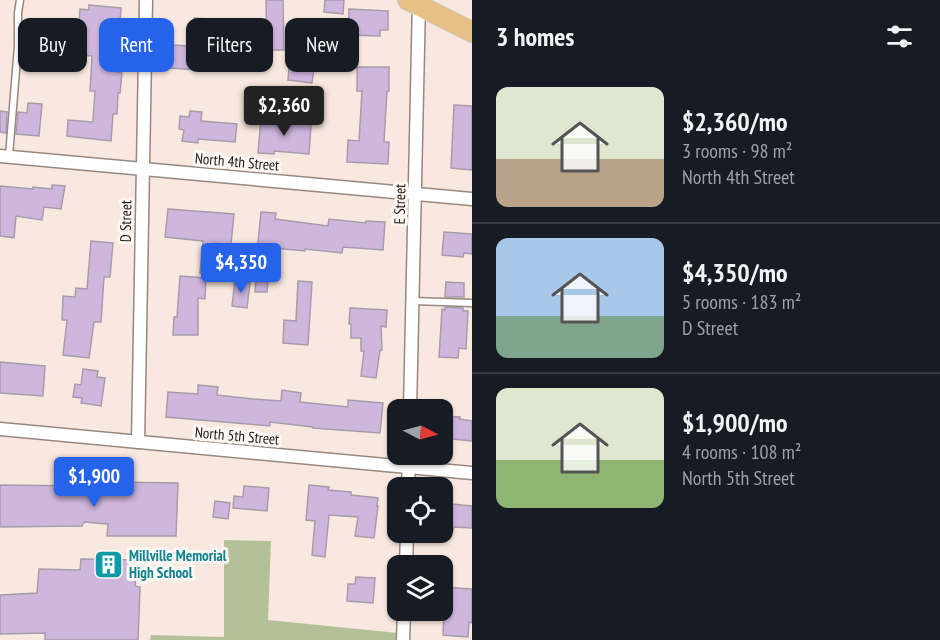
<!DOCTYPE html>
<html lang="en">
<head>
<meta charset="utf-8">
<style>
	:root { --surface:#171b24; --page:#242831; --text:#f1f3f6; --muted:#9ea1a6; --line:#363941; --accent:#2563eb }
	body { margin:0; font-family:"PT Sans Narrow",sans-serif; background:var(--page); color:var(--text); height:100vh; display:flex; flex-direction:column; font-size:22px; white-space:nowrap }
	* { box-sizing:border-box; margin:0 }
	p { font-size:20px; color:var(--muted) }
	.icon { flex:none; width:33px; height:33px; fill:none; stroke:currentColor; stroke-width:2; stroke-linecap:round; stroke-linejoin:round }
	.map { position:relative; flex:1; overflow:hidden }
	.side { display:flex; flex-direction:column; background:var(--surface); width:468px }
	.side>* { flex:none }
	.hud { position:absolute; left:18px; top:18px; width:363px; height:54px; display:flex; gap:12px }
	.needle { width:39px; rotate:96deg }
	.controls { position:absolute; left:387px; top:399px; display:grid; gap:12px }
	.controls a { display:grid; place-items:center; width:66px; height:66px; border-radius:12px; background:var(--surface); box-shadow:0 2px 4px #0004; font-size:30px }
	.price { position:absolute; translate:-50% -51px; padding:0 14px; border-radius:6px; background:var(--accent); color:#fff; font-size:20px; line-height:39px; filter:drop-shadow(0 2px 3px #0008) }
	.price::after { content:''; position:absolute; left:50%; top:36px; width:18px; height:14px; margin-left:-9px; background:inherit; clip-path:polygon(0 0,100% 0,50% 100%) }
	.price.active { background:#222; color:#fff }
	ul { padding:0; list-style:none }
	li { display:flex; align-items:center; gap:18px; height:150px; padding:0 24px }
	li+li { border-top:2px solid var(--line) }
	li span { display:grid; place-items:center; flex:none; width:168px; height:120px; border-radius:12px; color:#555 }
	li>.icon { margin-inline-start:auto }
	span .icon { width:72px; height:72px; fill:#fffc; stroke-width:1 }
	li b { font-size:26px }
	h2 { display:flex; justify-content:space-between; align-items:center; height:72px; padding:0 24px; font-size:26px }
	.pill { padding:0 21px; border-radius:12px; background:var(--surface); box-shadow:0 2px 4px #0004; font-size:21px; line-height:54px }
	.pill.active { background:var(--accent); color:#fff }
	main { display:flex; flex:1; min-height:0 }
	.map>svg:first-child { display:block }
	.green { fill:#b4c198 }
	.building { fill:#cfb6dd; stroke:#a69dab; stroke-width:1.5 }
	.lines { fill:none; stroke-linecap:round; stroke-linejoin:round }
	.lane-casing { stroke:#96887f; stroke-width:9 }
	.street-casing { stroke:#96887f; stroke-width:15 }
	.primary-casing { stroke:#cecccc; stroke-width:22 }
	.lane { stroke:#fff; stroke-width:6 }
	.street { stroke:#fff; stroke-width:12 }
	.primary { stroke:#e6c187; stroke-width:20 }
	.labels { text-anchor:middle; stroke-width:6; stroke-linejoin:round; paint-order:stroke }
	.street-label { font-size:15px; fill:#1e1815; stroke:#fef8f4 }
	.culture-label { font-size:15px; font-weight:bold; fill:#0d838f; stroke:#fef8f4; text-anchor:start }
</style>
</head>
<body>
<main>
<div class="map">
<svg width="472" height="640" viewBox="0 0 472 640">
	<rect width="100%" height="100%" fill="#f9e8df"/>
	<polygon class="green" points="224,540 271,541 268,620 398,633 398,640 150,640 151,635 224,637"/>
	<g class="building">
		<polygon points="266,0 283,0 284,50 267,50"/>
		<polygon points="325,0 344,0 343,14 324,12"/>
		<polygon points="89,5 121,8 116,72 122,73 120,93 118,93 117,114 113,114 111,141 67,136 68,120 92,122 93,121 95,91 90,91 92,56 77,55 80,9 89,10"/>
		<polygon points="349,9 388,11 388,30 380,30 380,36 348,35"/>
		<polygon points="194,18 230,21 228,40 214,38 212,71 171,68 172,45 192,46"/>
		<polygon points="326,39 342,40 341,54 324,53"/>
		<polygon points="289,65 314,68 312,83 288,80"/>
		<polygon points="357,67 389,67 389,91 387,91 384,142 389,142 388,164 347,162 348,140 359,141 362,91 357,91"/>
		<polygon points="28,103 42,104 39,136 16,134 18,112 27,113"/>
		<polygon points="454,105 472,106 472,170 451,168"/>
		<polygon points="0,111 7,112 6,133 0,132"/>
		<polygon points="190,111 202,112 201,121 237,124 235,142 198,139 198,143 182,141 184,130 179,129 180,116 189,117"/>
		<polygon points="261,118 277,119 277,122 311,125 309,154 274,151 274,154 258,153"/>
		<polygon points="52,185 65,186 61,209 44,207 42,220 16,216 14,238 0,236 0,186 33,189 33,187 52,189"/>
		<polygon points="168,209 234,214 231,245 215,243 212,274 200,273 203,241 165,237"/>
		<polygon points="261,212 276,213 275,219 328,226 329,219 366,223 366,221 385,222 383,250 343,247 342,253 305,249 305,251 273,248 272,253 257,252"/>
		<polygon points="444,232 472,234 472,254 464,253 463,257 442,255"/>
		<polygon points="91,241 113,243 110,277 104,277 101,322 94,322 89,358 63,355 67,320 62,320 63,296 75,297 76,288 87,289"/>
		<polygon points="180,276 206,278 205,299 198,298 198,335 173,335 174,317 177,317"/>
		<polygon points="235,280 250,282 247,308 232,306"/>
		<polygon points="256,280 268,281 267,292 255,292"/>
		<polygon points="298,281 312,282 308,345 283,343 284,320 296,321"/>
		<polygon points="446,282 464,283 464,297 445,297"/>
		<polygon points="445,307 463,308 463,311 468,311 466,349 459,348 458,358 439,357 442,309 445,310"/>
		<polygon points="350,308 387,310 386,327 381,326 382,350 380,350 376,378 361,376 364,351 361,351 361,338 351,338 351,324 349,324"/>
		<polygon points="0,362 45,366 43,396 0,393"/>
		<polygon points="83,369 98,371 97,377 105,378 101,406 81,403 82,398 73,397 75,384 81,385"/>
		<polygon points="198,385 218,387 217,395 253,399 281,401 282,390 301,393 300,402 348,407 348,400 383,403 380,433 313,428 313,427 270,422 270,426 166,417 168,392 198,394"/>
		<polygon points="442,416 460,417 459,419 472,421 472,441 442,438"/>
		<polygon points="111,482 178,483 176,536 107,536 108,524 84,522 82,526 0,527 0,485 83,486 83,494 110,495"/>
		<polygon points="309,485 329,487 328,490 351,492 351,495 378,498 377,506 378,506 374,538 355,536 358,517 329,515 325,557 312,555 315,521 306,520"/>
		<polygon points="244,486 269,488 267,511 233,508 234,496 243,497"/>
		<polygon points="215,501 230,503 228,519 213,517"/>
		<polygon points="442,503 472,506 472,528 454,527 453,531 442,530"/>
		<polygon points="81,559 137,560 135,586 140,587 138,640 45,640 45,633 0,634 0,595 37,593 39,569 80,570"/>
		<polygon points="356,577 375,578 373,603 347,601 348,584 355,584"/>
		<polygon points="442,587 472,589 472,623 469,622 468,637 443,635 444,607 442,607"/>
	</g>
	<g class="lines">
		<defs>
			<g id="lane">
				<polyline points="9,156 18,46 18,13 20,0"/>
				<polyline points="413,301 472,303"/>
			</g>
			<g id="street">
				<polyline points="0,156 472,199"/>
				<polyline points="410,410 419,1"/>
				<polyline points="0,429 472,473"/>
				<polyline points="138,442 146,0"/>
				<polyline points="408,488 409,454"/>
				<polyline points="406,566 407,532"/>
				<polyline points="403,640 404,610"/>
			</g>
			<polyline id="primary" points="408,0 472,32"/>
		</defs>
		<use href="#lane" class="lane-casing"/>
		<use href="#street" class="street-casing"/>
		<use href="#primary" class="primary-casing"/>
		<use href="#lane" class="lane"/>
		<use href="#street" class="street"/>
		<use href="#primary" class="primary"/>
	</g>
	<defs>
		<symbol id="building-square" viewBox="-11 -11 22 22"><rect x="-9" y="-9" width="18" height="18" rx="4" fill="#0f9aa8" stroke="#fef8f4"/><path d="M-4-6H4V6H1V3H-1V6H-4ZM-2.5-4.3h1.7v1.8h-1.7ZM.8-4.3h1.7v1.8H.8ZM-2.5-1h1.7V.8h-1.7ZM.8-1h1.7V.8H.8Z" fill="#fff"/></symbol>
	</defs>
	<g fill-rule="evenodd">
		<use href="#building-square" x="92" y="548" width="33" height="33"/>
	</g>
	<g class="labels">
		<g class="street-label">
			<text transform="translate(237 162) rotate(5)" y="5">North 4th Street</text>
			<text transform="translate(400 204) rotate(-89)" y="5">E Street</text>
			<text transform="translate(126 221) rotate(-89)" y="5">D Street</text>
			<text transform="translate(237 436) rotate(5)" y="5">North 5th Street</text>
		</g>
		<g class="culture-label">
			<text x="129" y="561">Millville Memorial<tspan x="129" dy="17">High School</tspan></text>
		</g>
	</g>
</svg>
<div class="controls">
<a><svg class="needle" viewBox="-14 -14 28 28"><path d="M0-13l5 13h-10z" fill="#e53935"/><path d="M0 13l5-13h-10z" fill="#9ea1a6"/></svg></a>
<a><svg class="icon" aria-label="locate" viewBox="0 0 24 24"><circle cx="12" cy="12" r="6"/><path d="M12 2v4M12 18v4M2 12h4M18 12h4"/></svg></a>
<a><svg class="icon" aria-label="layers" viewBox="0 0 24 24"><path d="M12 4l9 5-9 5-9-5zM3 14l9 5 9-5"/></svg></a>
</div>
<b class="price active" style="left:284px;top:137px">$2,360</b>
<b class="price" style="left:241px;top:294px">$4,350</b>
<b class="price" style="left:94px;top:508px">$1,900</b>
<div class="hud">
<a class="pill">Buy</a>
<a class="pill active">Rent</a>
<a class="pill">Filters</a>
<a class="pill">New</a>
</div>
</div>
<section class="side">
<h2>3 homes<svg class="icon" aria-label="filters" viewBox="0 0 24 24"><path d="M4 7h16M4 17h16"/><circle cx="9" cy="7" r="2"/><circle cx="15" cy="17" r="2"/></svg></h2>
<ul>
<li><span style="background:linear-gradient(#dfe7d0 60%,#b9a48a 0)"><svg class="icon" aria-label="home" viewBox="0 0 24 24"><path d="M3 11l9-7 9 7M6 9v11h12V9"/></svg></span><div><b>$2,360/mo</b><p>3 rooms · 98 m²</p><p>North 4th Street</p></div></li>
<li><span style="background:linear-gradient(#a9c7e8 65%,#7fa58c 0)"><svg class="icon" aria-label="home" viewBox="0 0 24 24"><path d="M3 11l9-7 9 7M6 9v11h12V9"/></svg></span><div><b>$4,350/mo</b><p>5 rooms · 183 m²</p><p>D Street</p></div></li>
<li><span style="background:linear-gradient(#dfe7d0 60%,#8fb573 0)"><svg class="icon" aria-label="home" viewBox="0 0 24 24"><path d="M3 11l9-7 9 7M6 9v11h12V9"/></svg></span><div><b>$1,900/mo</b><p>4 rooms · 108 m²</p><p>North 5th Street</p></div></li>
</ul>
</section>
</main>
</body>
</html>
